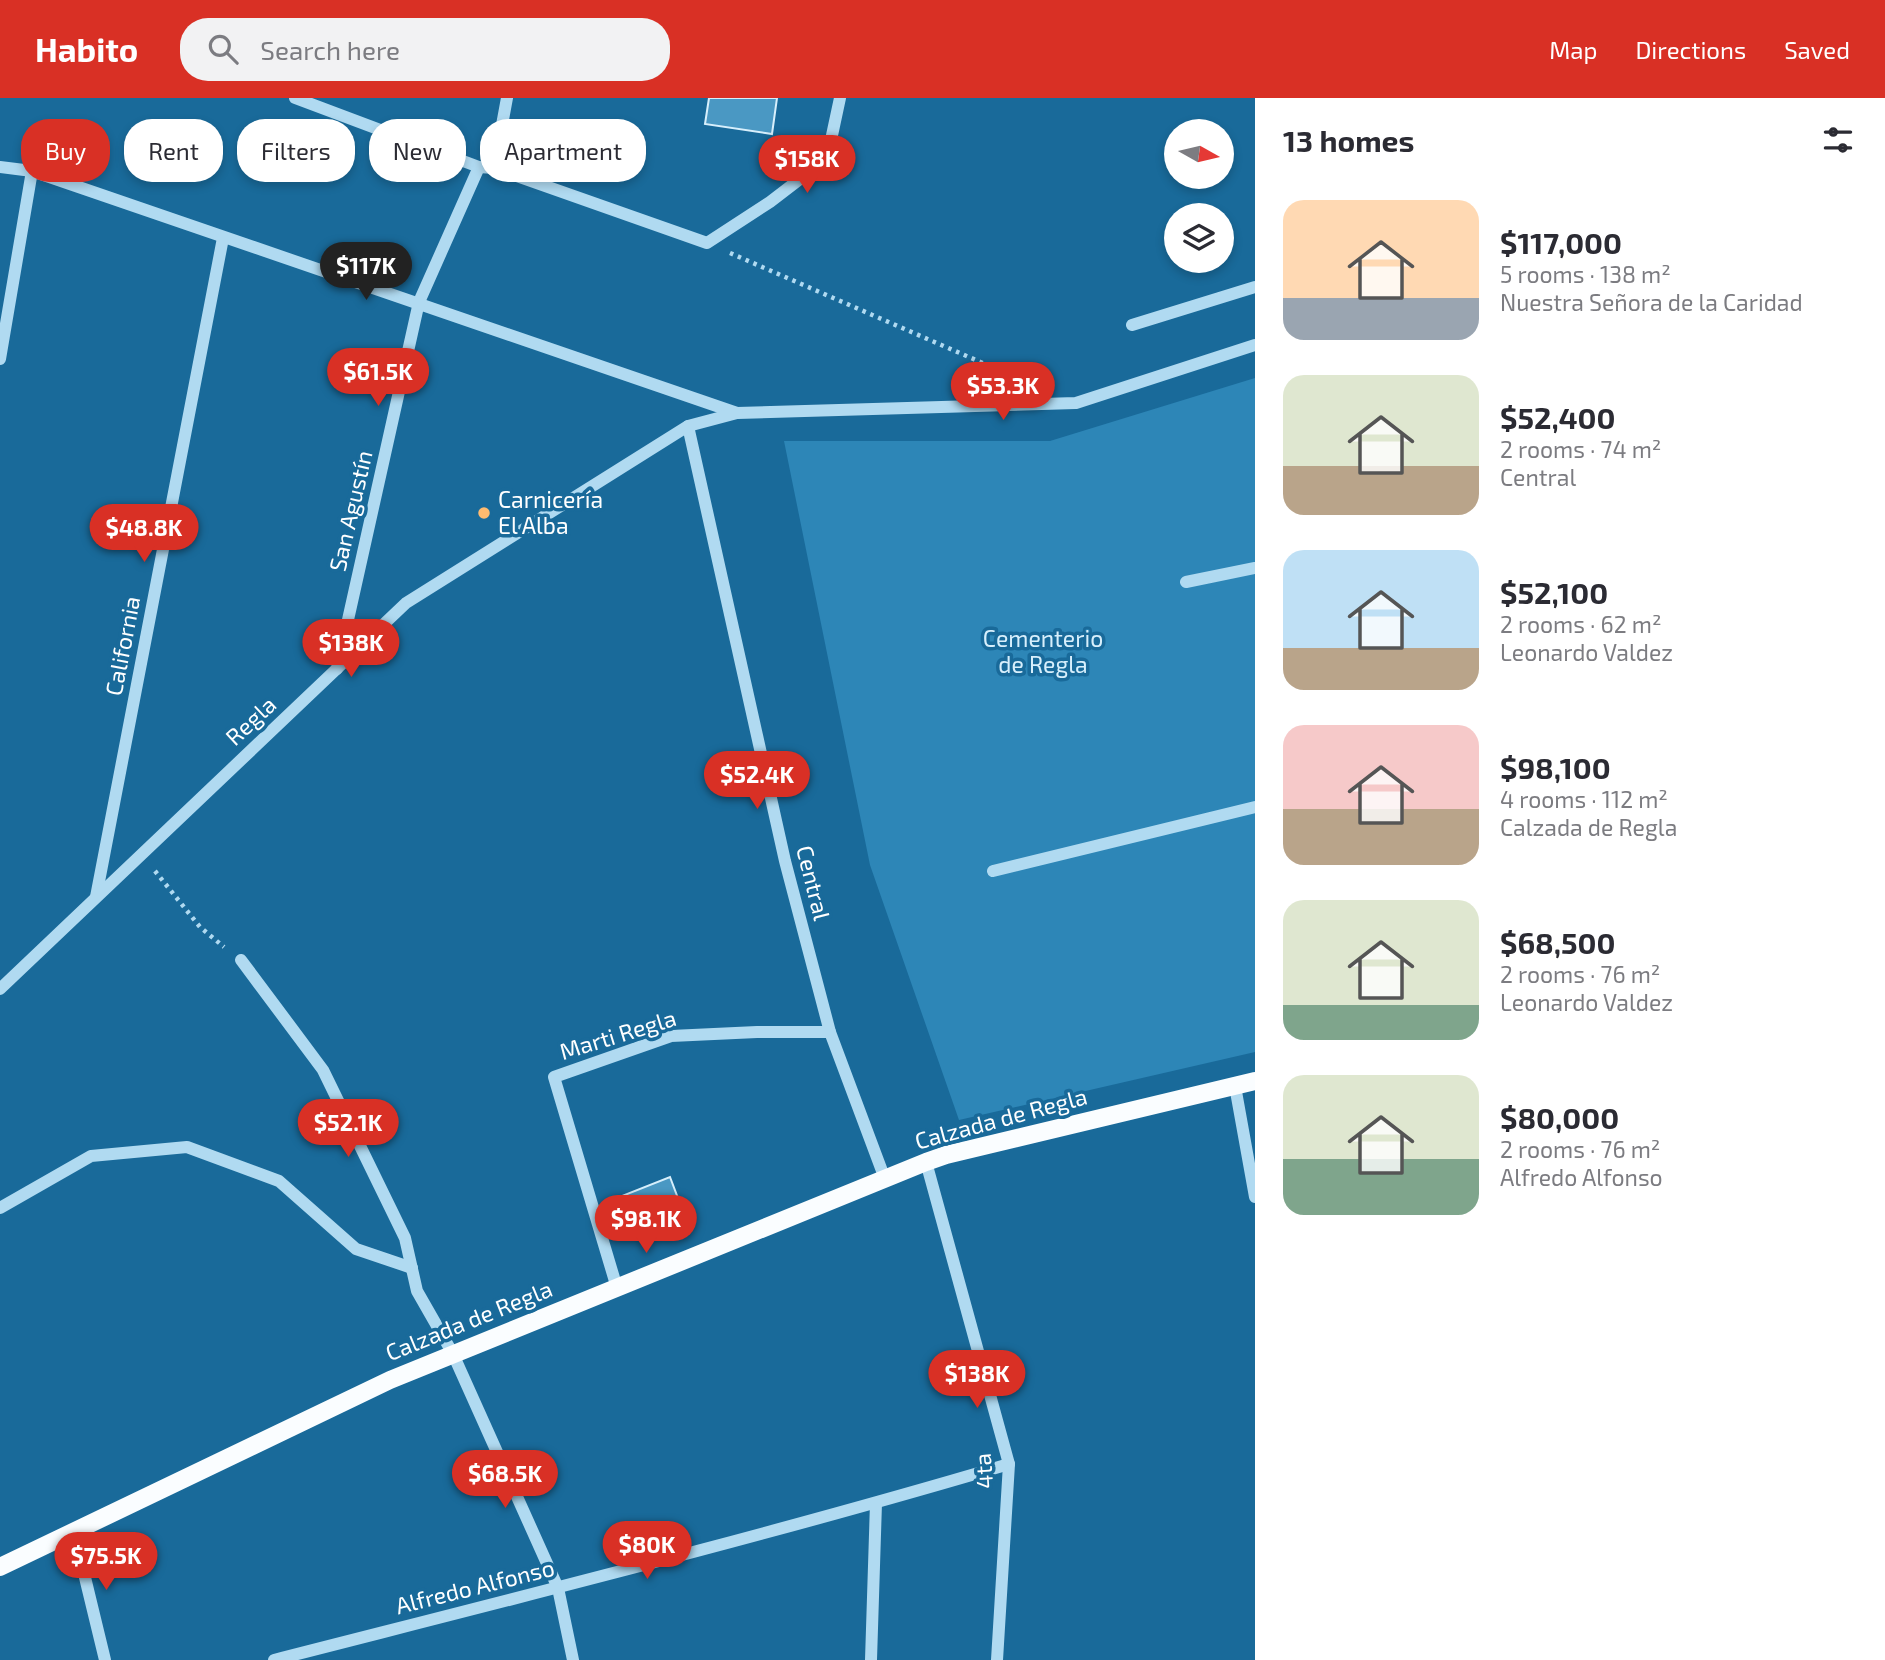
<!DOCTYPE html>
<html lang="en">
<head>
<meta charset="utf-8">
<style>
	:root { --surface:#fff; --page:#f2f2f3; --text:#2b2b33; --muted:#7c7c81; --accent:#d93025 }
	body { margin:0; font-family:"Exo 2",sans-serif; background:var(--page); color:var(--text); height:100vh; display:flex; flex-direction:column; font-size:26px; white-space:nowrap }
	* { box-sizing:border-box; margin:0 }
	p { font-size:23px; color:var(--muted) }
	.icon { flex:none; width:38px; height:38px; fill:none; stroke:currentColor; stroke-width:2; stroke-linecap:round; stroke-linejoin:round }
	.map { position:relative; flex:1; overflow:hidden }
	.sheet { display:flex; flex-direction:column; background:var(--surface); width:630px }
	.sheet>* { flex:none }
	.hud { position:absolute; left:21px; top:21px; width:665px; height:63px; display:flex; gap:14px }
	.needle { width:46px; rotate:98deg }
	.tools { position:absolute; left:1164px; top:21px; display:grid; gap:14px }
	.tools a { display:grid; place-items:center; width:70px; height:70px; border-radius:50%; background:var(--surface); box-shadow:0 4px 10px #0003; font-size:35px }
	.price { position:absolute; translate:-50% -60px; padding:0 16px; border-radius:24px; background:var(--accent); color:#fff; font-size:23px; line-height:46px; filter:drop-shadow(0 2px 4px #0008) }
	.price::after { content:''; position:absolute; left:50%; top:42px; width:21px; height:16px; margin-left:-10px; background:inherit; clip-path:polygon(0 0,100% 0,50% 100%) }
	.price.on { background:#222; color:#fff }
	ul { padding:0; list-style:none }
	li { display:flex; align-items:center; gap:21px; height:175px; padding:0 28px }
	li span { display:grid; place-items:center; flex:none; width:196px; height:140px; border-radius:21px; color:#555 }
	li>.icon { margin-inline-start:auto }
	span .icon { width:84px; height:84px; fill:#fffc; stroke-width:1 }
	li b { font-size:30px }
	h2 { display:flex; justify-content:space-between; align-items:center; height:84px; padding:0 28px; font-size:30px }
	.chip { padding:0 24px; border-radius:28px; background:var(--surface); box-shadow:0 4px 10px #0003; font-size:24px; line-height:63px }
	.chip.on { background:var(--accent); color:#fff }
	header { display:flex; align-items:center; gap:42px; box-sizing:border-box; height:98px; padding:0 35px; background:var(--accent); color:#fff }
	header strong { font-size:33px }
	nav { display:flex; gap:38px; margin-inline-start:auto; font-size:24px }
	.search { width:490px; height:63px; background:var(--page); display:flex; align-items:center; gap:18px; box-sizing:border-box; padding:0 24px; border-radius:28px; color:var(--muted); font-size:26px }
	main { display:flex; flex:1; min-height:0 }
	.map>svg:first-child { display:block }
	.green { fill:#2d86b7 }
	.building { fill:#4a98c3; stroke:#d7effc; stroke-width:2 }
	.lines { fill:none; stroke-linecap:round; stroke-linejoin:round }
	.path { stroke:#b0daf1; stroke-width:4.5; stroke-dasharray:3.5 5; stroke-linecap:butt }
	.minor { stroke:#b0daf1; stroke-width:12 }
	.major { stroke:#fafdff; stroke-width:18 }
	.poi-dot { fill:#ffbb70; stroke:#196a9a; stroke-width:2.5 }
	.labels { text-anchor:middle; stroke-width:7; stroke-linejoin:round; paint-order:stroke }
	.poi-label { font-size:23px; fill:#fff; stroke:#196a9a; text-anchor:start }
	.street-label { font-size:23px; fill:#fff; stroke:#196a9a }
	.park-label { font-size:23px; fill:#d7effc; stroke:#196a9a }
</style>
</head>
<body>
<header>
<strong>Habito</strong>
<div class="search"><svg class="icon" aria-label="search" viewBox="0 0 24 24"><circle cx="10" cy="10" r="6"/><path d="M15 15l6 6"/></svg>Search here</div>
<nav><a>Map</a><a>Directions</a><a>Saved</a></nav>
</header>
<main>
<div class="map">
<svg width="1255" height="1562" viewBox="0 0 1255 1562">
	<rect width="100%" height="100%" fill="#196a9a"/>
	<polygon class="green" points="1255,280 1255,954 959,1022 870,767 784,343 1050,343"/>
	<g class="building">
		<polygon points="709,0 777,0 772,36 705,26"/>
		<polygon points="670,1079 679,1103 631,1122 622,1098"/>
	</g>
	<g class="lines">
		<g class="path">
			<polyline points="730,155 1024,283"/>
			<polyline points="155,773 200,829 224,849"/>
		</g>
		<g class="minor">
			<polyline points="295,0 479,69 494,70 707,145 770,104 813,71 831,42 840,0"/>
			<polyline points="0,69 32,73 737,315 1076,305 1255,247"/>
			<polyline points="494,70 507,0"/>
			<polyline points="1132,227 1255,189"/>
			<polyline points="0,261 32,73"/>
			<polyline points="688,328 785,763 830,934 885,1081"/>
			<polyline points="1186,484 1255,470"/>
			<polyline points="337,571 419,204 479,69"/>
			<polyline points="993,773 1255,709"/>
			<polyline points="96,799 223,140"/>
			<polyline points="241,862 323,972 405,1140 417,1193 453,1256 558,1490 573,1562"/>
			<polyline points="0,891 406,505 688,328 737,315"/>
			<polyline points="1235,988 1255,1099"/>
			<polyline points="926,1064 1009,1366 997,1562"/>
			<polyline points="0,1110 91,1058 187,1049 279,1083 356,1151 412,1170"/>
			<polyline points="617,1190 554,979 671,938 757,934 830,934"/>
			<polyline points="74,1434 105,1562"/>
			<path d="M274 1562C520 1499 766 1438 1009 1366"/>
			<polyline points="871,1562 876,1405"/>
		</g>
		<polyline class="major" points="0,1469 390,1282 926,1064 946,1057 1255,983"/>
	</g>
	<circle class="poi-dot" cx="484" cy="415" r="7"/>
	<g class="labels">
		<g class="poi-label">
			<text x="498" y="410">Carnicería<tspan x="498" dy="26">El Alba</tspan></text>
		</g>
		<g class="street-label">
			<text transform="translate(351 413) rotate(-77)" y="8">San Agustín</text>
			<text transform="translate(123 548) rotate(-79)" y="8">California</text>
			<text transform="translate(251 623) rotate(-43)" y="8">Regla</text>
			<text transform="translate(813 785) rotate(76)" y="8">Central</text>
			<text transform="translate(618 937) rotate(-17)" y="8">Marti Regla</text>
			<text transform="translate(1001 1021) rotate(-15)" y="8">Calzada de Regla</text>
			<text transform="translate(469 1223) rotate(-22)" y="8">Calzada de Regla</text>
			<text transform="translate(984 1373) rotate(-94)" y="8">4ta</text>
			<text transform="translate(475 1489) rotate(-14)" y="8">Alfredo Alfonso</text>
		</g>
		<g class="park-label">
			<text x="1043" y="549">Cementerio<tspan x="1043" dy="26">de Regla</tspan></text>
		</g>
	</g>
</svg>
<div class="tools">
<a><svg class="needle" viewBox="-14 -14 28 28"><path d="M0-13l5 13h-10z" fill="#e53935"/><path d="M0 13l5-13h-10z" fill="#7c7c81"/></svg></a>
<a><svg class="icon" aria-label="layers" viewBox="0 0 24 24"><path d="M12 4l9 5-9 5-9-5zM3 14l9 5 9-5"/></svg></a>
</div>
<b class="price" style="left:807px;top:97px">$158K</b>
<b class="price on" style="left:366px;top:204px">$117K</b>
<b class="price" style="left:378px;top:310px">$61.5K</b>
<b class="price" style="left:1003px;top:324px">$53.3K</b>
<b class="price" style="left:144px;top:466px">$48.8K</b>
<b class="price" style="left:351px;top:581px">$138K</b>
<b class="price" style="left:757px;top:713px">$52.4K</b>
<b class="price" style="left:348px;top:1061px">$52.1K</b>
<b class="price" style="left:646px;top:1157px">$98.1K</b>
<b class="price" style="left:977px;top:1312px">$138K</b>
<b class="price" style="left:505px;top:1412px">$68.5K</b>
<b class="price" style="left:647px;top:1483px">$80K</b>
<b class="price" style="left:106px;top:1494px">$75.5K</b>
<div class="hud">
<a class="chip on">Buy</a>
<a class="chip">Rent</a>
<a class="chip">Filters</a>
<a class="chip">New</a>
<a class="chip">Apartment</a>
</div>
</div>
<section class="sheet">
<h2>13 homes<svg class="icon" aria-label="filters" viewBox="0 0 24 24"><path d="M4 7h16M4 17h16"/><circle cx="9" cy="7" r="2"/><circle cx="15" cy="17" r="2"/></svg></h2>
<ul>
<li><span style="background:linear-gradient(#ffd9b3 70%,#9aa5b1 0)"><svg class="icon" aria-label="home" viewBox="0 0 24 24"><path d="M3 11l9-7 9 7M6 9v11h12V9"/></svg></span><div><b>$117,000</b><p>5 rooms · 138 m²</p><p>Nuestra Señora de la Caridad</p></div></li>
<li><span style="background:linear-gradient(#dfe7d0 65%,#b9a48a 0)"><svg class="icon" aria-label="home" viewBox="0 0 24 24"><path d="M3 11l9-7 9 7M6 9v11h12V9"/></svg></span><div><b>$52,400</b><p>2 rooms · 74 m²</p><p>Central</p></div></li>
<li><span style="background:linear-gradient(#bfe0f5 70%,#b9a48a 0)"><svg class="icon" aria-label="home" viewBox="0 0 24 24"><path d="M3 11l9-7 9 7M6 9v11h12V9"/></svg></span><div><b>$52,100</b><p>2 rooms · 62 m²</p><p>Leonardo Valdez</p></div></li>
<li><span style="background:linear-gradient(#f6c9c9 60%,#b9a48a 0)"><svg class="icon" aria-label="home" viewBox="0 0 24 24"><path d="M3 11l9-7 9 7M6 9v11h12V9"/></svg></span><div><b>$98,100</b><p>4 rooms · 112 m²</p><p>Calzada de Regla</p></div></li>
<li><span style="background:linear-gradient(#dfe7d0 75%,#7fa58c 0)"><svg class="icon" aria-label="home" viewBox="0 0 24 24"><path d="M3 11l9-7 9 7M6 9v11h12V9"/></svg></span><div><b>$68,500</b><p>2 rooms · 76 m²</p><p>Leonardo Valdez</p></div></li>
<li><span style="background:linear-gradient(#dfe7d0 60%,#7fa58c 0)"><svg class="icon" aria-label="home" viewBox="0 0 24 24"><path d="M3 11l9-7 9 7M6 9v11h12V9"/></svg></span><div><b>$80,000</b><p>2 rooms · 76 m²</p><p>Alfredo Alfonso</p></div></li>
</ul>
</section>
</main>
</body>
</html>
